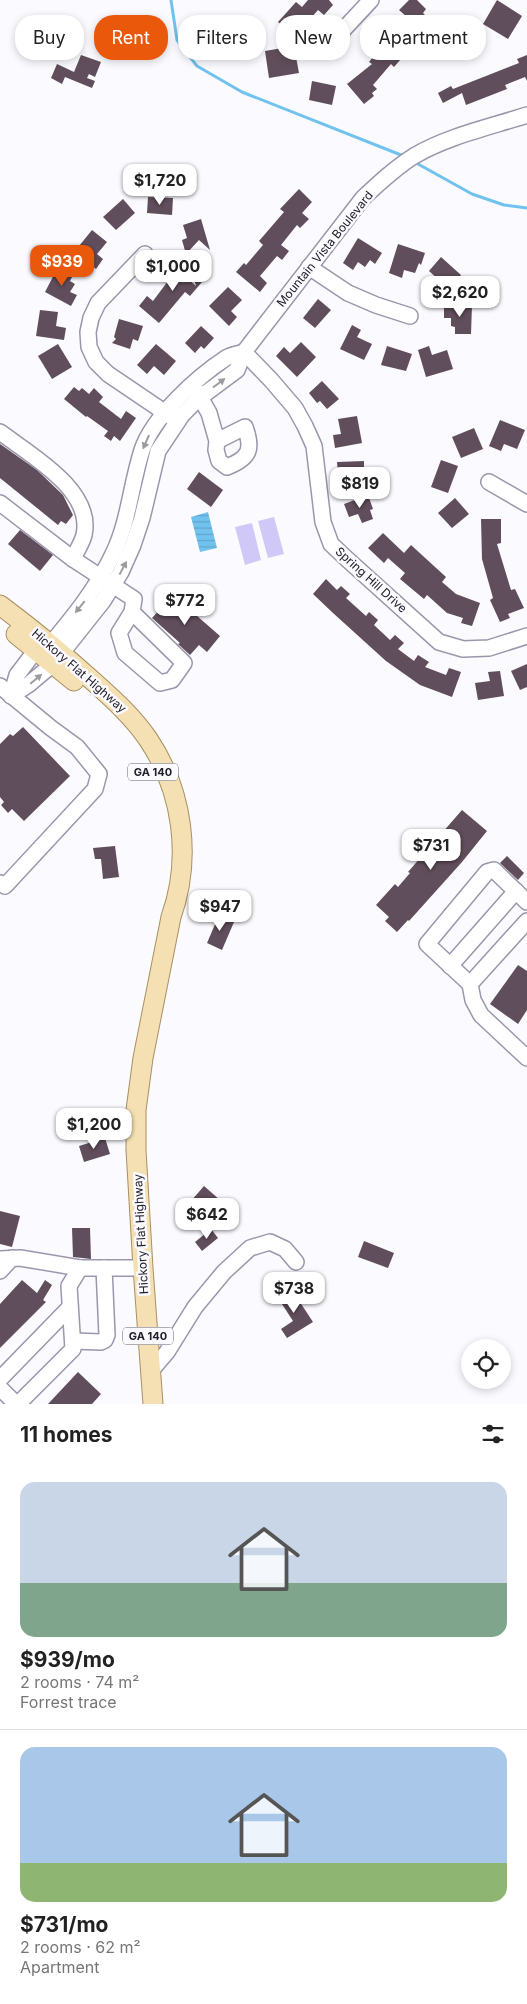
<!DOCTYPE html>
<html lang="en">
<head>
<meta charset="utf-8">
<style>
	:root { --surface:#fff; --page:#f6f6f6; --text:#222; --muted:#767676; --line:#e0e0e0; --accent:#ea580c }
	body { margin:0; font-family:Inter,sans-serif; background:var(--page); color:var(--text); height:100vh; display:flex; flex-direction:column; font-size:19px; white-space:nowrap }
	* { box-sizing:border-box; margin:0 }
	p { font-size:16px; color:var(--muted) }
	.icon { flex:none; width:28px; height:28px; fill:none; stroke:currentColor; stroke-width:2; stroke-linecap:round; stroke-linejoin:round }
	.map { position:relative; height:1404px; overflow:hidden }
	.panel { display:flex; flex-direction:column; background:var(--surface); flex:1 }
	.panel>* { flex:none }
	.banner { position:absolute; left:15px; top:15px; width:498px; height:45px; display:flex; gap:10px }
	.buttons { position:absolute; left:461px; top:1339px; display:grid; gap:10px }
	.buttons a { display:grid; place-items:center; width:50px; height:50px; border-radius:50%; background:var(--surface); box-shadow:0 2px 8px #0003; font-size:25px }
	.price { position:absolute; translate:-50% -42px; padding:0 11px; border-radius:10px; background:#fff; color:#222; font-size:16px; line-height:32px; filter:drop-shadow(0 1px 2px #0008) }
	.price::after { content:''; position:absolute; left:50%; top:30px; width:15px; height:11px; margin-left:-8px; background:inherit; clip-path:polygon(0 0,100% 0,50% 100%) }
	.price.active { background:var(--accent); color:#fff }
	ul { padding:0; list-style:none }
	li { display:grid; align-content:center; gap:10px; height:265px; padding:0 20px }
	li+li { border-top:1px solid var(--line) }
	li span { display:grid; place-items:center; height:155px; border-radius:15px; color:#555 }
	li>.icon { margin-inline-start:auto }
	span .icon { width:90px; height:90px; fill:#fffc; stroke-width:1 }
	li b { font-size:21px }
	h2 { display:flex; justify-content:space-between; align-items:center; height:60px; padding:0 20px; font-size:21px }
	.tag { padding:0 18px; border-radius:20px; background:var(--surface); box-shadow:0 2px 8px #0003; font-size:18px; line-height:45px }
	.tag.active { background:var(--accent); color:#fff }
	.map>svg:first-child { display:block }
	.grass { fill:#d0c9f7 }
	.water { fill:url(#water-rules) }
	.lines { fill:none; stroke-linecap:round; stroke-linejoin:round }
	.stream { stroke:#71c2ee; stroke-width:3 }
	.building { fill:#614e5c }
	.minor-casing { stroke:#9a97ad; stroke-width:18 }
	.major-casing { stroke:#a79062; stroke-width:21 }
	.minor { stroke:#fff; stroke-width:15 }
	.major { stroke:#f5e0b3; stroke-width:19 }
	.oneway { fill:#9c9b9f }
	.labels { text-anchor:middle; stroke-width:5; stroke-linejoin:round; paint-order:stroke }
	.shield { fill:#fbfaff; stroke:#636169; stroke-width:1 }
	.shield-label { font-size:11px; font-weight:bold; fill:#222029 }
	.street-label { font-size:12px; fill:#222029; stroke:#fbfaff }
</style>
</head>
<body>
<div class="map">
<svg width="527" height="1404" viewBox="0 0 527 1404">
	<defs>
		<pattern id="water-rules" width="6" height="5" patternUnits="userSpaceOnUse" patternTransform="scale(1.25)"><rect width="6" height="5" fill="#71c2ee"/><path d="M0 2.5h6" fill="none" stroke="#62a6cc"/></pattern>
	</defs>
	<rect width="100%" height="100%" fill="#fbfaff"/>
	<g class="grass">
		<polygon points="274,517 284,554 268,558 258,521"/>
		<polygon points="252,523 261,560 245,565 235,527"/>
	</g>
	<polygon class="water" points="208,512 217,548 200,552 191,517"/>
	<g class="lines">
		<g class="stream">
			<polyline points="171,0 177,40 197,66 242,92 401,155"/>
			<polyline points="418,164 472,194 504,205 527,208"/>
		</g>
	</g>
	<g class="building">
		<polygon points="308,0 329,0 333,5 324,15 318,10 295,36 278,22 296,2 302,7"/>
		<polygon points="409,0 417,0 426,9 423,13 430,20 415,37 400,23 407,17 399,10"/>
		<polygon points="497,0 522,16 508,39 483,24"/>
		<polygon points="434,22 452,27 450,32 464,36 458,59 438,53 439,49 427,45"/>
		<polygon points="390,37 408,51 394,67 391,64 373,85 377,89 372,93 374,96 364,104 347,84 372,64 369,62 373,57 369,54 378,43 382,46"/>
		<polygon points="294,46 299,73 269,78 265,51"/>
		<polygon points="81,55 101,62 95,77 89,74 87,78 95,81 92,88 65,77 62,84 51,78 57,64 74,72"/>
		<polygon points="527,55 527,81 525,77 505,85 507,89 466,105 462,93 443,103 438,93 451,86 453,89 519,63 517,59"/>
		<polygon points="312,81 336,86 332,105 309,100"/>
		<polygon points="299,189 312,202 302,213 309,219 300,228 297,225 281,245 289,251 282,260 277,256 260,276 267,283 260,292 236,272 244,263 246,265 263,245 259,241 284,212 280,209"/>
		<polygon points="148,197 173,198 172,215 147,213"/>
		<polygon points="123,199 135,213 116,230 103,217"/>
		<polygon points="201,219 210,250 199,240 186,254 182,240 187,238 183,225"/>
		<polygon points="92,230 107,242 97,254 103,259 96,269 75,251"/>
		<polygon points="358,238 382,253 375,264 370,260 365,267 358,262 353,270 343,263"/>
		<polygon points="398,244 425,253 421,265 419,263 415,273 404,270 402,278 389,273"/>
		<polygon points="187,257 208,275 190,296 185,292 159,323 139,306 147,296 153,301 177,269 196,286"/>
		<polygon points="441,257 461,275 443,296 434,288 440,281 429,271"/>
		<polygon points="58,267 73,275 70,281 75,284 70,292 77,295 71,306 45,292"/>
		<polygon points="228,287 242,300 231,311 237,317 229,326 209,306"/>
		<polygon points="318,299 331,310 315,328 303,318"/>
		<polygon points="444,305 472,305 471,334 455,334 455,327 451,326 451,318 444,318"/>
		<polygon points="40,310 58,312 56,326 66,328 64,340 36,336"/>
		<polygon points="119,319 143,326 138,341 133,339 130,349 112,343 116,339 114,337"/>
		<polygon points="352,325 361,330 357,337 372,344 364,360 340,349"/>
		<polygon points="201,326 214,338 204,349 201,346 195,353 185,343"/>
		<polygon points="301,342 316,357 297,377 276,356 284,347 290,353"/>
		<polygon points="58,344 72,367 52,379 38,356"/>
		<polygon points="156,344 176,361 164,375 154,366 147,374 137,365"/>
		<polygon points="387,346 412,354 406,371 381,365"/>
		<polygon points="429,346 432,355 447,350 453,369 426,377 418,350"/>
		<polygon points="322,381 339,399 327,409 320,401 317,403 309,393"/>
		<polygon points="74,387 79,391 82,388 89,394 94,388 103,397 99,402 121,419 126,411 136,418 120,441 114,436 111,441 104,436 108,431 87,416 86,417 64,399"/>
		<polygon points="357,416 362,443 335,448 333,435 341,434 338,419"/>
		<polygon points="500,420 525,430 517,449 504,444 501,451 489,446"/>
		<polygon points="474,428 483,449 461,458 452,437"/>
		<polygon points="0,444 37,470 63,495 73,515 66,524 61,521 58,525 0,478"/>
		<polygon points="441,460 458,466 448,493 431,487"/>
		<polygon points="364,461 364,483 344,484 343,474 338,474 337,462"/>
		<polygon points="199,472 223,490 211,507 187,489"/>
		<polygon points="368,495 373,509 370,510 373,519 362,523 358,514 349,517 344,504"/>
		<polygon points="455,498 469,514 452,528 438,513"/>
		<polygon points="481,519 501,519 501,543 497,544 511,590 515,589 524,608 508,614 510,618 500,622 490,600 493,598 482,559"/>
		<polygon points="20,530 53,555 40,571 8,544"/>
		<polygon points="383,533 404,553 411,545 446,577 442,582 456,594 480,603 472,626 461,623 463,618 447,613 427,595 424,599 400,579 405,573 388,558 384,563 368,548"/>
		<polygon points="326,579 337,590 341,586 350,594 346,598 366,616 369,612 378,620 374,625 390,640 395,635 404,643 398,649 414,661 418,655 429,662 425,667 446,675 449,668 461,672 452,697 420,685 386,661 333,613 313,594"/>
		<polygon points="173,595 220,636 207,652 199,645 190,655 178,644 180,643 152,618"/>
		<polygon points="527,664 527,687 520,690 511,671"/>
		<polygon points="500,671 504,696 478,700 475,683 490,681 488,672"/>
		<polygon points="23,727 70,776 24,821 12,809 8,813 1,805 4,802 0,797 0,744 10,734 13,736"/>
		<polygon points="462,810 487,831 462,862 409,921 408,920 397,932 385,921 389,917 376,905 395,884 398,887 410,873 408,872"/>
		<polygon points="115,846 119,877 103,879 101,859 95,859 93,848"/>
		<polygon points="507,856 524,873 518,880 500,863"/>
		<polygon points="219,915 234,922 222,950 207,943"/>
		<polygon points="518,965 527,971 527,1010 518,1024 490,1004"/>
		<polygon points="105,1138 110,1154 84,1162 79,1146"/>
		<polygon points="204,1186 220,1200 208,1215 191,1201"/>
		<polygon points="0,1211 20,1216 12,1247 0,1244"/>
		<polygon points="72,1228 90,1228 91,1259 73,1257"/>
		<polygon points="211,1229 218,1238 202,1251 195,1242"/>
		<polygon points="364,1241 394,1253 388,1268 358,1257"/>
		<polygon points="22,1280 37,1293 45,1280 52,1285 43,1300 46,1302 0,1348 0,1304"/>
		<polygon points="292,1290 313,1322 287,1338 281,1329 293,1321 278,1298"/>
		<polygon points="78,1372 101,1394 92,1404 48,1404"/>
	</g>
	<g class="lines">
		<defs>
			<g id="minor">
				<polyline points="333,49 344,29 371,0"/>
				<polyline points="145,254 98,303 91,318 88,332 89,347 96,362 108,374 173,418"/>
				<polyline points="309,267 348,293 376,305 410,316"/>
				<polyline points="244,352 271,380 295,408 305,426 314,446 323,522 331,544 348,560 439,642 463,649 489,648 527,636"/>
				<path d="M196 390 209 413 217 441 216 450 219 461 227 467C250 458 253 449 245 427L217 441"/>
				<path d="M0 432C30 455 94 490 84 535 82 543 76 552 73 559L134 599 132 612 119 633 125 653 160 683 172 680 184 663 132 612"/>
				<polyline points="489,482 527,504"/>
				<polyline points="0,503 73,559"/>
				<path d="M36 650 17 675 11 696 28 685 53 664 103 601 121 572 133 545 142 518 158 451 182 415 198 399 237 370 244 352 363 198C379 183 395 168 414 156 448 136 490 127 527 115"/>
				<path d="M44 652C70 621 97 589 114 552 129 520 131 484 142 450 153 417 197 377 226 358 231 355 238 354 244 352"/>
				<polyline points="0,686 51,728 77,747 99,774 95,789 5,886 0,883"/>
				<polyline points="450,966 516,891"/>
				<polyline points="470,984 427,944 487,872 494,870 527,902"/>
				<polyline points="470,984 473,1000 481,1015 527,1058"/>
				<polyline points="470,984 527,921"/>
				<polyline points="0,1259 20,1258 80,1268"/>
				<polyline points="0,1271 12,1258"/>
				<polyline points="73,1341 101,1342 105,1340 107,1335 104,1268"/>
				<polyline points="150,1372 167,1352 195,1307 224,1272 250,1248 270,1242 285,1249 296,1262"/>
				<polyline points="0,1379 70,1307"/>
				<polyline points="0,1388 16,1404"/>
				<polyline points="18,1404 73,1349 69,1286 80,1268 143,1268"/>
			</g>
			<g id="major">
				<path d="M0 605C32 629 64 655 94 682 113 699 133 717 148 739 183 791 192 858 171 917L143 1058 136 1110V1150L143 1268 153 1404"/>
				<polyline points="16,634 74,681"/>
			</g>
		</defs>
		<use href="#minor" class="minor-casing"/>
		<use href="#major" class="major-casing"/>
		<use href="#minor" class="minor"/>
		<use href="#major" class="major"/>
	</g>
	<defs><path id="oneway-solid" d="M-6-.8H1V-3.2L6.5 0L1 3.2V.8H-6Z" transform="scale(1.25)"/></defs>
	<g class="oneway">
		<use href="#oneway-solid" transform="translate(219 383) rotate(-37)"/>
		<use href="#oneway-solid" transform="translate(146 442) rotate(114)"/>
		<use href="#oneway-solid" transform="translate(123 568) rotate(-62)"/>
		<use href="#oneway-solid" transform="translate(80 607) rotate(129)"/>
		<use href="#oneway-solid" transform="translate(36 679) rotate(-40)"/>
	</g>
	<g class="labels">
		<g class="shield">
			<rect x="128" y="763.5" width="50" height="17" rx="4"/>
			<rect x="123" y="1327.5" width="50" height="17" rx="4"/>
		</g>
		<g class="shield-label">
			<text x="153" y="776">GA 140</text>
			<text x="148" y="1340">GA 140</text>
		</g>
		<g class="street-label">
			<text transform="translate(325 249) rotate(-51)" y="4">Mountain Vista Boulevard</text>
			<text transform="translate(371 580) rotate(42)" y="4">Spring Hill Drive</text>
			<text transform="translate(79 671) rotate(41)" y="4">Hickory Flat Highway</text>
			<text transform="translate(141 1234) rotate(-93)" y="4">Hickory Flat Highway</text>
		</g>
	</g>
</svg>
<div class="buttons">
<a><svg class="icon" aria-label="locate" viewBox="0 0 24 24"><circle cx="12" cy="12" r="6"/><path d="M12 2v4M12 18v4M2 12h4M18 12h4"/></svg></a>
</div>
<b class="price" style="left:160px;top:206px">$1,720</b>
<b class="price active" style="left:62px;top:287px">$939</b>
<b class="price" style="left:173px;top:292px">$1,000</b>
<b class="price" style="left:460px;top:318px">$2,620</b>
<b class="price" style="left:360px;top:509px">$819</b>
<b class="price" style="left:185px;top:626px">$772</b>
<b class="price" style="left:431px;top:871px">$731</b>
<b class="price" style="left:220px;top:932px">$947</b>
<b class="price" style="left:94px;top:1150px">$1,200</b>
<b class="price" style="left:207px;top:1240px">$642</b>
<b class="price" style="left:294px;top:1314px">$738</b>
<div class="banner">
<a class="tag">Buy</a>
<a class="tag active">Rent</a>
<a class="tag">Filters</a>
<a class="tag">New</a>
<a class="tag">Apartment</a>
</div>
</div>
<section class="panel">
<h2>11 homes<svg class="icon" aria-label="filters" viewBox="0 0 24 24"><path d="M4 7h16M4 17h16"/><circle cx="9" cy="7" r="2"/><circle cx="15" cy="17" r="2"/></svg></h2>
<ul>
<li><span style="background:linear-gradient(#c9d6e8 65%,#7fa58c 0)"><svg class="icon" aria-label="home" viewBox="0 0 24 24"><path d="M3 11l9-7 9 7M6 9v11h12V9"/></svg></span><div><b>$939/mo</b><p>2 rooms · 74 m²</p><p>Forrest trace</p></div></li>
<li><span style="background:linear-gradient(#a9c7e8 75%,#8fb573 0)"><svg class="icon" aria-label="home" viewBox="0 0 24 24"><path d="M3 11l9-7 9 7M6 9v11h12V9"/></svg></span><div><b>$731/mo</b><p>2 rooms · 62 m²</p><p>Apartment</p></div></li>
</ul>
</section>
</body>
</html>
